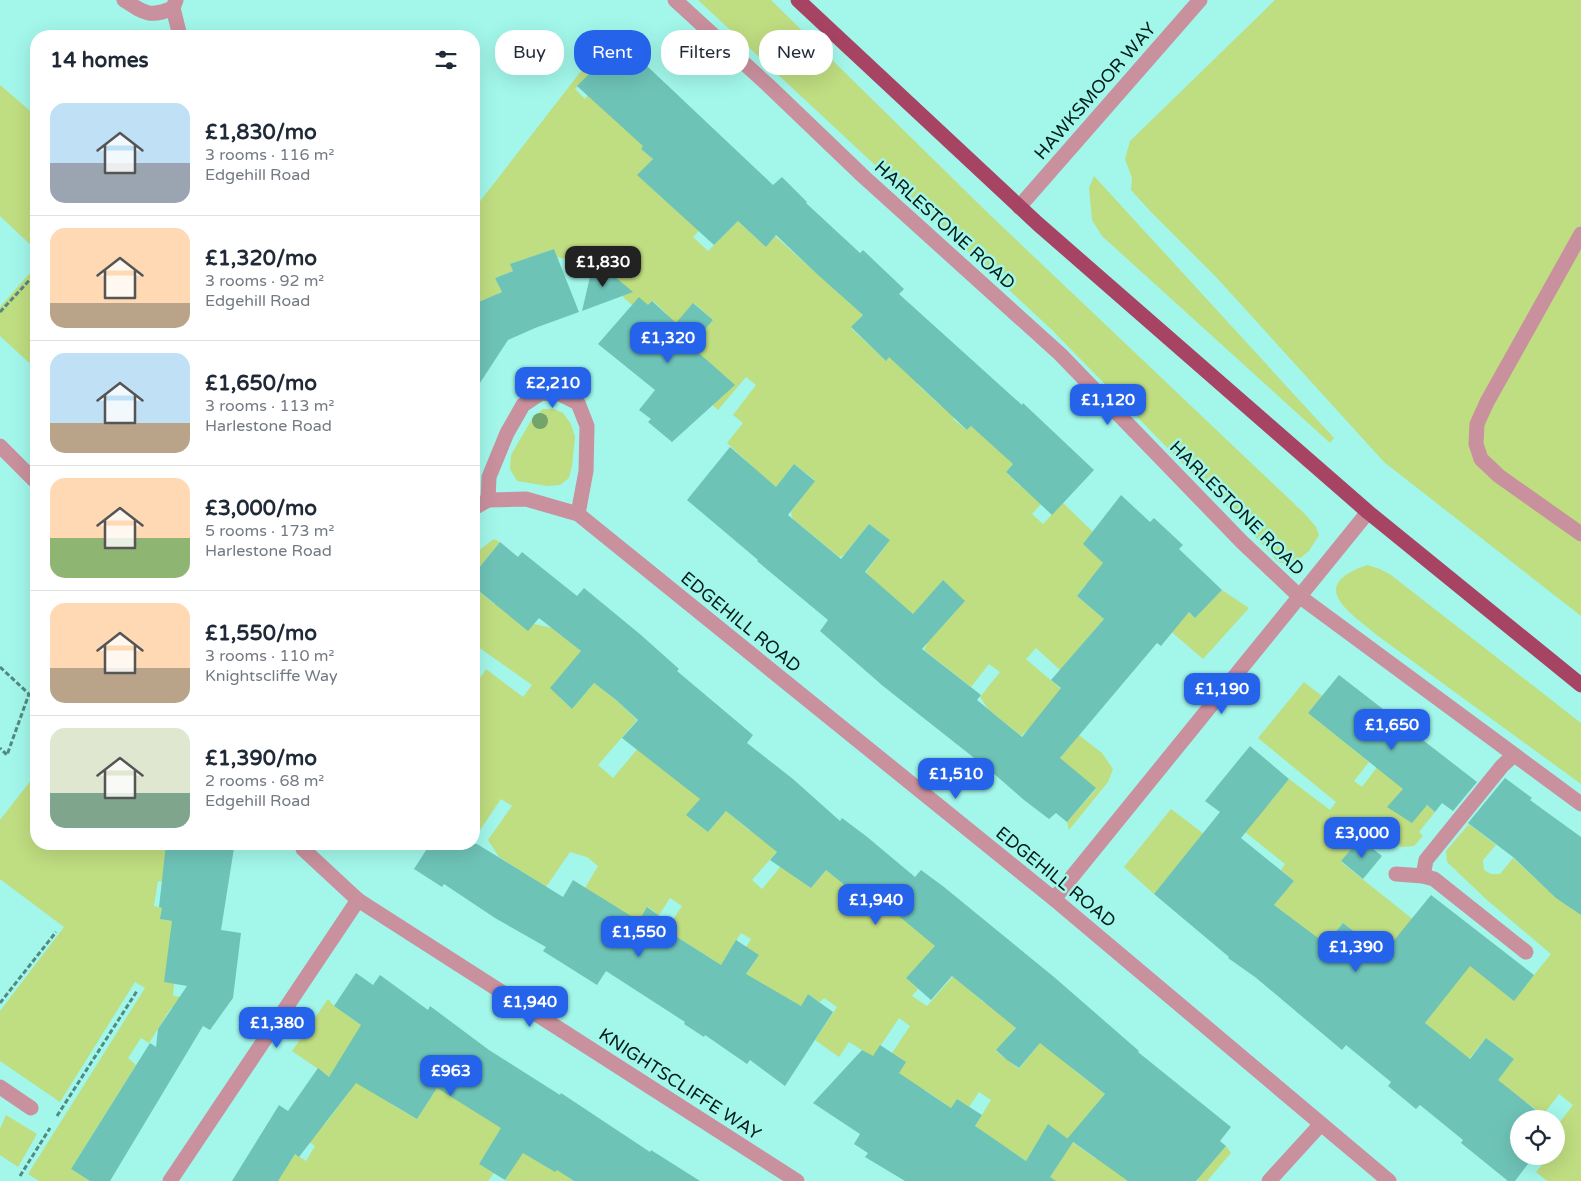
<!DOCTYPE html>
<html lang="en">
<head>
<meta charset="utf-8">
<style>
	:root { --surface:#fff; --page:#f6f6f7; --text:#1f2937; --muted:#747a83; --line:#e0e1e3; --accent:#2563eb }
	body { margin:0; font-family:"Varela Round",sans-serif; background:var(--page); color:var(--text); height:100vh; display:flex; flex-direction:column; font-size:19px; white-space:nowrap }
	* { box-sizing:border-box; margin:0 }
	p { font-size:16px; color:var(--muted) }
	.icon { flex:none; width:28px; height:28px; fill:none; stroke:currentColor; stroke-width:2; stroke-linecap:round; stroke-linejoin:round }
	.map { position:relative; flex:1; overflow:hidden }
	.panel { position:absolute; left:30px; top:30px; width:450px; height:820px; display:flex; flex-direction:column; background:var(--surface); border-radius:20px; box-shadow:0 5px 20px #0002 }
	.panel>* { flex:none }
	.guide { position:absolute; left:495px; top:30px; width:475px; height:45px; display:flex; gap:10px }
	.controls { position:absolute; left:1510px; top:1110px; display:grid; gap:10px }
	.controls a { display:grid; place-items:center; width:55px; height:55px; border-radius:50%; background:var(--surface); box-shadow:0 5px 20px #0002; font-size:25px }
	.price { position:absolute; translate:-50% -42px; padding:0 11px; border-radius:10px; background:var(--accent); color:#fff; font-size:16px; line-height:32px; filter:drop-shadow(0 1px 2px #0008) }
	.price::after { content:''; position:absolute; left:50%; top:30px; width:15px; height:11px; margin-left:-8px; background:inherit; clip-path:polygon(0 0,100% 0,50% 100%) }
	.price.active { background:#222; color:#fff }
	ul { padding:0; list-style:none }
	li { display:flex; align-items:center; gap:15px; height:125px; padding:0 20px }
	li+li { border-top:1px solid var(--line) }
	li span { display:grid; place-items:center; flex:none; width:140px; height:100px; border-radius:15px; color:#555 }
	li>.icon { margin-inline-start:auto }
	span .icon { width:60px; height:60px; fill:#fffc; stroke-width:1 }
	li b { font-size:21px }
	h2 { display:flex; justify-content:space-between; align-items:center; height:60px; padding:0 20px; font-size:21px }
	.pill { padding:0 18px; border-radius:20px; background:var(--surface); box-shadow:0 5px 20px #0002; font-size:18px; line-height:45px }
	.pill.active { background:var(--accent); color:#fff }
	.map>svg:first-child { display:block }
	.green { fill:#bfdd81 }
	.building { fill:#6ec3b7 }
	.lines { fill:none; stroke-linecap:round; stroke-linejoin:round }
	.path { stroke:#528981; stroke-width:3; stroke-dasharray:5 2.5; stroke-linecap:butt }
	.minor { stroke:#c9909d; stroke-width:15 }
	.major { stroke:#a74463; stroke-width:15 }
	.tree { fill:#73a46b }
	.labels { text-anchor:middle; stroke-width:5; stroke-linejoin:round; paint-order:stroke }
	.street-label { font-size:18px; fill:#021c19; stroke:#a2f7ea }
</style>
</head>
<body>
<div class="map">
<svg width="1581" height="1181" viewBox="0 0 1581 1181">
	<rect width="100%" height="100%" fill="#a2f7ea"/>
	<g class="green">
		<polygon points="698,0 771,0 990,215 1305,514 1316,527 1319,535 1309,551 1292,565 1278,562 1237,516 1194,475 1051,329"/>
		<polygon points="1275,0 1581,0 1581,616 1384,462 1217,278 1151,212 1131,190 1132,178 1125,159 1130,141"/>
		<polygon points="599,48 607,56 575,89 585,99 588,95 654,135 641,149 653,159 638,175 661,197 726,202 693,237 708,251 738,221 766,247 775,236 863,315 851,328 885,360 898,347 928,372 917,384 941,406 951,395 964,407 953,419 967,430 979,419 1013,464 1006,472 1020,486 1034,472 1054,490 1032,514 1043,524 1063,503 1094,533 1083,544 1120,579 1182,606 1195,618 1222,590 1249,608 1203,659 1146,610 1085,585 1077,596 1104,619 1060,670 1036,648 1026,659 1061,689 1045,709 1102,753 1113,769 1108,782 1069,830 1067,822 1096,789 1083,778 1055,764 1071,745 1054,731 1044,745 1027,730 1021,736 988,709 980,697 1000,672 989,664 971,687 924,650 928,642 957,610 913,614 866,575 866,572 890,540 869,524 844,555 839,557 792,518 791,512 815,480 794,464 767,499 753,467 727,443 743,423 733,415 756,385 746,377 718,410 693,388 712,365 691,346 713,320 694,303 671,329 662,320 667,314 653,301 641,313 622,296 629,290 609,272 593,264 586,264 557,257 554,249 511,264 513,271 495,278 502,292 479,302 485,317 474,322 474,209"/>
		<polygon points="0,85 36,116 36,250 0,216"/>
		<polygon points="1094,176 1334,438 1330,443 1102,236 1092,220 1089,188"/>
		<polygon points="36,266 36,369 0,336 0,307"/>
		<polygon points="543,409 554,409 563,413 571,424 575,437 572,466 569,478 560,485 547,486 517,481 510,469 511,455 532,419"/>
		<polygon points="494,539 500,542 474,574 474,554"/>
		<path d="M1367 565 1380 569 1391 575 1581 723V784L1378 636C1349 612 1306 586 1367 565Z"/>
		<polygon points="474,587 494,604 503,601 534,624 552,628 581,651 560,698 572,709 594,683 615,699 637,720 598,765 613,778 640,746 705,794 687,815 708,832 726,811 750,831 762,817 781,847 752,880 762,889 782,865 795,877 811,888 826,870 869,905 876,898 937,946 906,978 918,989 912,996 927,1006 956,973 966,987 983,1002 1022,1020 996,1051 1019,1069 1044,1038 1074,1070 1105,1094 1068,1139 1096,1159 1129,1117 1200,1175 1226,1146 1231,1153 1207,1181 1199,1181 1197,1180 1195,1181 1047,1181 1048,1125 1026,1161 1011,1151 972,1131 991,1100 979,1092 969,1107 957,1099 951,1108 925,1090 905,1122 892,1053 910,1026 899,1018 873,1057 849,1042 839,1057 815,1040 837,1007 824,998 820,1002 808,994 801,1006 737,988 759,955 746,947 751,939 741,933 721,965 666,930 682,906 670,898 659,915 648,907 639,921 582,893 598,866 587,857 570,852 546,887 499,857 488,840 512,806 501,799 474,839 474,687 486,669 523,697 532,685 474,644"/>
		<polygon points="1304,682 1322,696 1308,713 1369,762 1354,781 1362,787 1378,766 1435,812 1419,832 1423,836 1414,846 1402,847 1394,843 1372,824 1341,862 1514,1000 1551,954 1487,900 1447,862 1446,851 1469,824 1496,845 1483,860 1484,870 1491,874 1500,874 1513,858 1557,898 1581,915 1581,1181 1547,1181 1536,1172 1549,1156 1556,1156 1558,1146 1556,1145 1556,1127 1573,1105 1559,1094 1543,1115 1526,1102 1516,1115 1497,1080 1514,1059 1486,1038 1469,1059 1425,1023 1441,1002 1343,923 1320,952 1292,919 1278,908 1268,912 1294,881 1281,870 1285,864 1245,832 1289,779 1330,810 1336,802 1258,738"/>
		<polygon points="36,774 36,844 166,844 166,849 177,884 158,881 154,906 162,908 161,919 190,925 174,984 173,996 192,998 184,1013 171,1008 149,1043 141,1038 128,1058 136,1065 71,1169 90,1181 39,1181 28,1174 145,988 135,982 60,1102 0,1061 0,1011 64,927 0,879 0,820"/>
		<polygon points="1171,809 1204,834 1241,840 1269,861 1244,892 1189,851 1154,894 1124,867"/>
		<polygon points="328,999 334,1006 361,1025 391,1104 417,1119 439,1085 502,1127 479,1164 494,1173 488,1181 277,1181 295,1154 306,1161 315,1146 305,1139 325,1124 350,1091 292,1051"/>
		<polygon points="6,1115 37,1134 18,1167 0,1155 0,1129"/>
		<polygon points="522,1152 555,1172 564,1159 565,1175 574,1181 505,1181"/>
	</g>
	<g class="building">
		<polygon points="629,49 773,185 782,177 807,202 806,203 860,253 863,250 904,289 899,294 1022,405 1023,403 1094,470 1052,515 1006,472 1013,464 971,426 967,430 889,357 886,361 851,327 863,315 817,274 776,235 766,247 738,221 714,245 637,175 653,159 641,149 643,146 577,86 607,56 614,64"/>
		<polygon points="554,249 579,312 535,328 508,340 474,392 474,304 502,292 495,278 513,271 510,264"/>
		<polygon points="593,264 609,272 633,292 582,311"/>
		<polygon points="639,297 648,305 652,301 676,323 693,303 713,320 691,346 735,385 672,442 648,422 651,419 639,410 655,390 598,344"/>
		<polygon points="730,447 776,487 794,464 815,481 788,515 841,559 869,524 890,540 865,572 913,614 943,580 965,601 922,649 981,695 977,700 1022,737 1061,688 1051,680 1104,619 1077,596 1103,563 1083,544 1121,495 1150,522 1154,518 1183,545 1179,549 1222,590 1195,618 1189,612 1161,646 1157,643 1060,758 1096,788 1067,822 1056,813 1049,819 1024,800 992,772 883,686 820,631 828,620 757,561 758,560 687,500"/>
		<polygon points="500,542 518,557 522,552 577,596 584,588 641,635 679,669 677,671 753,735 747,743 793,779 840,821 842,818 866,836 915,877 921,870 944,887 1054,977 1139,1051 1138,1052 1231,1127 1220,1141 1226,1146 1196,1181 1128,1181 1073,1142 1050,1177 1056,1181 905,1181 865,1157 868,1153 854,1144 860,1134 813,1103 862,1050 873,1056 880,1045 906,1062 899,1073 951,1108 957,1099 982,1115 975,1126 1026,1161 1048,1124 1072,1142 1067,1139 1105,1094 1040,1043 1019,1068 1007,1060 996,1050 1016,1028 952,976 931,1000 906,978 935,946 865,888 858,896 826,870 811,888 770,860 777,852 726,811 708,832 686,815 700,799 622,738 638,720 615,699 594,683 572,709 550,688 581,651 539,618 528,631 474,587 474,574"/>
		<polygon points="1339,675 1477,782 1453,811 1442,803 1435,812 1427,805 1412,823 1387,807 1403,789 1308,713"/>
		<polygon points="1250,746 1289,779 1241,838 1294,881 1274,905 1326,944 1343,923 1383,954 1431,895 1534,975 1514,1001 1470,966 1425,1023 1470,1059 1486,1038 1514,1059 1498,1080 1547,1119 1519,1119 1519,1156 1534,1156 1515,1181 1508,1181 1461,1143 1463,1140 1420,1105 1416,1109 1388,1086 1391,1082 1346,1045 1342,1050 1255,977 1228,958 1229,957 1154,894 1220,812 1205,801"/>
		<polygon points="1505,778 1532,798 1530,800 1581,837 1581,915 1556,898 1513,857 1468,823"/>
		<polygon points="1360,839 1382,856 1363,879 1341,861"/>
		<polygon points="166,844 209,844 234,848 221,930 241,933 233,998 210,1030 203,1026 110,1181 90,1181 71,1169 150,1043 156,1047 158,1029 187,986 164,982 172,921 160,919 162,908 159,907"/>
		<polygon points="430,844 477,844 563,897 573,880 639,921 647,907 671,924 666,930 721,965 736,940 759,955 746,974 801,1006 808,994 833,1012 785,1086 750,1060 747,1064 705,1035 704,1037 684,1024 685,1022 606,971 597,985 543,951 546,947 495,918 444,884 442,887 414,869"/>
		<polygon points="356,973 373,985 380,975 428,1010 430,1006 489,1050 560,1095 561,1093 650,1152 651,1150 700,1181 574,1181 557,1170 555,1172 523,1153 505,1180 479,1164 501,1128 437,1088 417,1119 356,1083 299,1157 295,1154 278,1181 232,1181 279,1105 288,1111 318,1068 329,1077 361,1025 334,1006"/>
	</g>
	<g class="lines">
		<g class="path">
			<polyline points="0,312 36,273"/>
			<polyline points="0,667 29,694 7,755 0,748"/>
			<polyline points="0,1003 56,932"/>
			<polyline points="57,1116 137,991"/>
			<polyline points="20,1176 50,1128"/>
		</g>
		<g class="minor">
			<path d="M124 0C144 13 150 18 173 8"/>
			<polyline points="176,0 173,8 180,36"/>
			<polyline points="675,0 769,86 864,177 1060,354 1242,542 1299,596 1581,804"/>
			<polyline points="1019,207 1200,0"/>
			<polyline points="1581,234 1487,402 1477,424 1476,444 1481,459 1499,476 1581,534"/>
			<polyline points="0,446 36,482"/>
			<polyline points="488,500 489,477 507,433 523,405 541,393 560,394 578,403 587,426 586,471 578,514"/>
			<polyline points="474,508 488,500 526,499 578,514 1054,899 1389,1181"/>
			<polyline points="302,844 303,849 358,900 797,1181"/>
			<polyline points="1396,874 1423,876 1434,879 1526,952"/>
			<polyline points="1423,876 1426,860 1502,766 1514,755"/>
			<polyline points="1054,899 1368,512"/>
			<polyline points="0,1087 31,1108"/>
			<polyline points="170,1181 358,900"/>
			<polyline points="1269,1181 1321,1124"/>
		</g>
		<polyline class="major" points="798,0 1038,224 1368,512 1581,685"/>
	</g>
	<circle class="tree" cx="540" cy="421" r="8"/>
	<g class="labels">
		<g class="street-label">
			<text transform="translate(1095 91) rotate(-49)" y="6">HAWKSMOOR WAY</text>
			<text transform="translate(945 225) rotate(42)" y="6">HARLESTONE ROAD</text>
			<text transform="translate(1237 508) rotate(45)" y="6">HARLESTONE ROAD</text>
			<text transform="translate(741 622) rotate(39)" y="6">EDGEHILL ROAD</text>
			<text transform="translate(1056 877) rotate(39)" y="6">EDGEHILL ROAD</text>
			<text transform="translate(680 1084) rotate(33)" y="6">KNIGHTSCLIFFE WAY</text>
		</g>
	</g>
</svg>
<div class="controls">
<a><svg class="icon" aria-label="locate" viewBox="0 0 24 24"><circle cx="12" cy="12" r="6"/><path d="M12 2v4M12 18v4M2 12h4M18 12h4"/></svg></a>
</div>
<b class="price active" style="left:603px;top:288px">£1,830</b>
<b class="price" style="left:668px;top:364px">£1,320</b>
<b class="price" style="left:553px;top:409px">£2,210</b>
<b class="price" style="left:1108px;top:426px">£1,120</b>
<b class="price" style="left:1222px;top:715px">£1,190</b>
<b class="price" style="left:1392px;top:751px">£1,650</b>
<b class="price" style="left:956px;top:800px">£1,510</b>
<b class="price" style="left:1362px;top:859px">£3,000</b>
<b class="price" style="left:876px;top:926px">£1,940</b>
<b class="price" style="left:639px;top:958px">£1,550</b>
<b class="price" style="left:1356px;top:973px">£1,390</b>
<b class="price" style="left:530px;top:1028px">£1,940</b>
<b class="price" style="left:277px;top:1049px">£1,380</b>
<b class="price" style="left:451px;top:1097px">£963</b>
<div class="guide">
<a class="pill">Buy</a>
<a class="pill active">Rent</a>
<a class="pill">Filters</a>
<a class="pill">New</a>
</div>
<section class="panel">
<h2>14 homes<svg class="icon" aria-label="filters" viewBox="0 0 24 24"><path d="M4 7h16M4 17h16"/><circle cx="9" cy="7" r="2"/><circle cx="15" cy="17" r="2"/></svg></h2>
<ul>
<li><span style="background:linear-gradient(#bfe0f5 60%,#9aa5b1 0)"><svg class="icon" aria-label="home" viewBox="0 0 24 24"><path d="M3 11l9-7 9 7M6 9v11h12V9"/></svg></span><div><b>£1,830/mo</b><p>3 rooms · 116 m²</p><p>Edgehill Road</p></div></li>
<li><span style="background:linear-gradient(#ffd9b3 75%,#b9a48a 0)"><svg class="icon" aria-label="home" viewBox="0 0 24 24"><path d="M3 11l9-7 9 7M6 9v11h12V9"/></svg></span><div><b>£1,320/mo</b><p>3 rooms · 92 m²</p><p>Edgehill Road</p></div></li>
<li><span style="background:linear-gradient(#bfe0f5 70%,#b9a48a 0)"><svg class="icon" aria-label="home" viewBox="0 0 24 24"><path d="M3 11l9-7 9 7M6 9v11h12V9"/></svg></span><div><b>£1,650/mo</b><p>3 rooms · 113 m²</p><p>Harlestone Road</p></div></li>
<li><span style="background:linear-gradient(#ffd9b3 60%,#8fb573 0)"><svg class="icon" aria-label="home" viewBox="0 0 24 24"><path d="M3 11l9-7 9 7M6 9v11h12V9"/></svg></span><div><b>£3,000/mo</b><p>5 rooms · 173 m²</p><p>Harlestone Road</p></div></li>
<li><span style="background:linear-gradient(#ffd9b3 65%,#b9a48a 0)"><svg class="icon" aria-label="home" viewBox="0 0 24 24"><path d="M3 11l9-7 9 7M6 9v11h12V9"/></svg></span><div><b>£1,550/mo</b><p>3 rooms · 110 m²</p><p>Knightscliffe Way</p></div></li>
<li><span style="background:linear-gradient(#dfe7d0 65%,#7fa58c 0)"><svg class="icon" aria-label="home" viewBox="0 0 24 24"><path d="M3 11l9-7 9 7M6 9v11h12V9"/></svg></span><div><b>£1,390/mo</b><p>2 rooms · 68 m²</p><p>Edgehill Road</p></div></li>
</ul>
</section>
</div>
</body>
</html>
